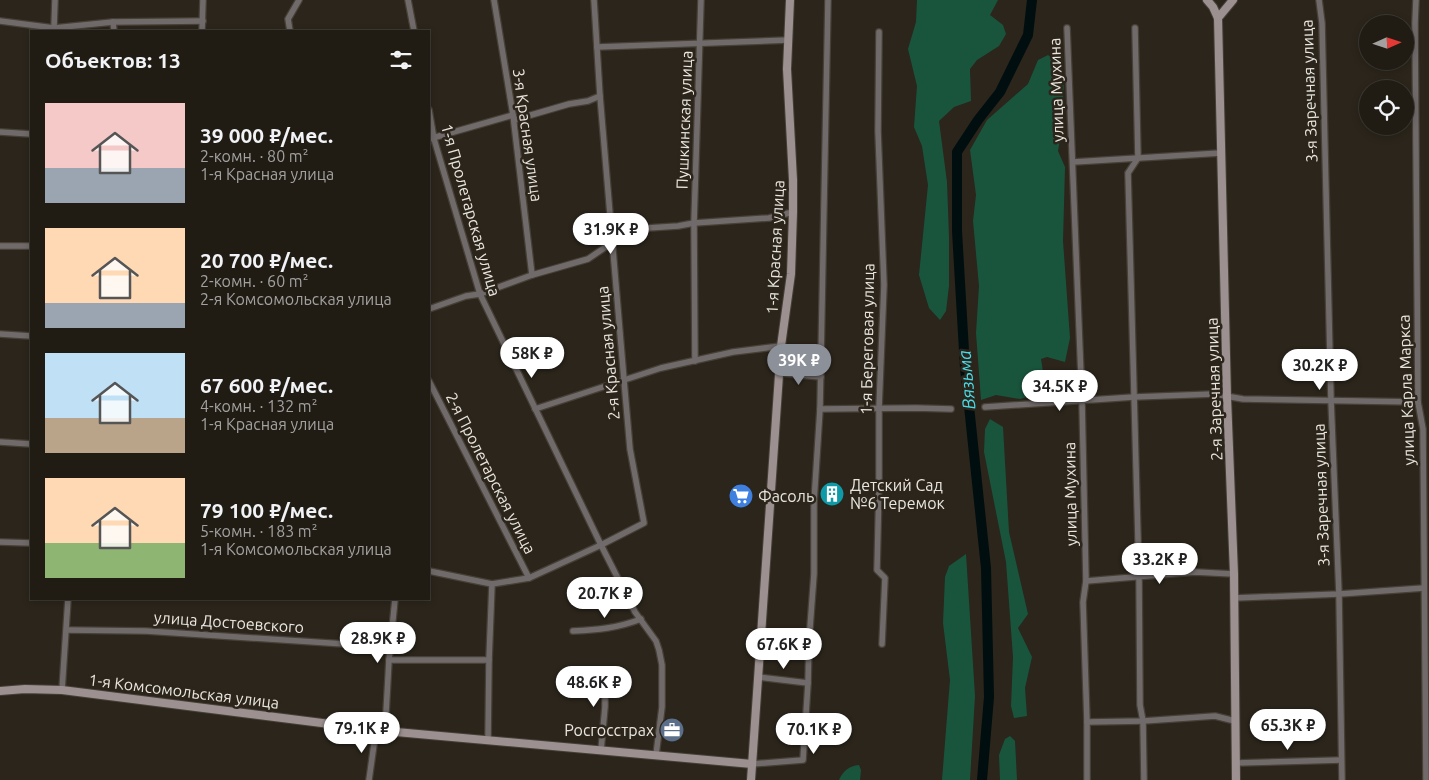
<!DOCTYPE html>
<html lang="ru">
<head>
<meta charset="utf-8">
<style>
	:root { --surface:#201c14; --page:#2d2922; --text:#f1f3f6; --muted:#a2a1a0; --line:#3d3a34; --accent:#8c9099 }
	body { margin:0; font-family:Ubuntu,sans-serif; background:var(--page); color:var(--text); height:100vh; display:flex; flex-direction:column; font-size:19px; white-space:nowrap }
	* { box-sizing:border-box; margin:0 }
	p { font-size:16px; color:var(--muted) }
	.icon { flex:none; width:28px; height:28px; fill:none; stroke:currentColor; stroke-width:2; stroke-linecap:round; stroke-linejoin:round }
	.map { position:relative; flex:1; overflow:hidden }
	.details { position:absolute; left:30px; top:30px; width:400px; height:570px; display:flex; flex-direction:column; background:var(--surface); border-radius:0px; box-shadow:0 2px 8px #0003,0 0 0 1px var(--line) }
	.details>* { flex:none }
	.needle { width:32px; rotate:87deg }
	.buttons { position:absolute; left:1359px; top:15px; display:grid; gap:10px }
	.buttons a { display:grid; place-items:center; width:55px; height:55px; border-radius:50%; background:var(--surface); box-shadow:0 2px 8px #0003,0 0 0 1px var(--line); font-size:25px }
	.price { position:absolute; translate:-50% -42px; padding:0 11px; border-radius:18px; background:#fff; color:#222; font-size:16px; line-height:32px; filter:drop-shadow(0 1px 2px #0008) }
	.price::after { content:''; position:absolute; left:50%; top:30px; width:15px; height:11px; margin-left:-8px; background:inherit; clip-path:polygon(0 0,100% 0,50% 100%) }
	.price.current { background:var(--accent); color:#fff }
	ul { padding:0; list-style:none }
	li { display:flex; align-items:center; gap:15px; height:125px; padding:0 15px }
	li span { display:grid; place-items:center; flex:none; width:140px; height:100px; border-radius:0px; color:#555 }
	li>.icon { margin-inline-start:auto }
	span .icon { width:60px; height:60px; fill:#fffc; stroke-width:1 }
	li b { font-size:21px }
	h2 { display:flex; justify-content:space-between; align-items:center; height:60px; padding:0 15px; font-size:21px }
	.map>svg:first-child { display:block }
	.green { fill:#19553c }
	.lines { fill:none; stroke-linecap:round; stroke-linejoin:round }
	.river { stroke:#000e0f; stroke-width:10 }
	.street-casing { stroke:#464036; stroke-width:8 }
	.secondary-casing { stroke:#464036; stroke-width:10 }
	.street { stroke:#716a6a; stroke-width:5.5 }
	.secondary { stroke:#9c9190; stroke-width:8 }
	.labels { text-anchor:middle; stroke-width:5; stroke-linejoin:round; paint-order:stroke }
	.street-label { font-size:16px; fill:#eae6df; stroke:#2b251b }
	.poi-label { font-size:16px; fill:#eae6df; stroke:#2b251b; text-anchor:start }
	.water-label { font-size:18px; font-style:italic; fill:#48dce8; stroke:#2b251b }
</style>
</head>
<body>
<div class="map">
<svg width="1429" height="780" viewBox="0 0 1429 780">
	<rect width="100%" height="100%" fill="#2b251b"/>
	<g class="green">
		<polygon points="917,0 998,0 990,15 1003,25 1006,34 999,46 977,60 970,69 971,101 954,107 939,121 947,182 949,237 949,286 946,311 940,320 929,308 919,275 928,185 922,146 914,127 917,86 908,49 916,22"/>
		<polygon points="1048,55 1058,63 1064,78 1063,100 1056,112 1062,128 1058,151 1065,167 1063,241 1070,338 1065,362 1047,357 1041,359 1044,378 1034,395 1020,399 996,395 981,400 976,333 979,286 973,221 976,195 970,150 987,120 1028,84 1038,60"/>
		<polygon points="990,419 1003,427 1009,532 1028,614 1018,628 1032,657 1025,688 1027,716 1014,718 1011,706 1013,657 1006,562 984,452 985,429"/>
		<polygon points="966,554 975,696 970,780 942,780 950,680 943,623 945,577 949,566"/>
		<polygon points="1010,736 1015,741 1017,780 1000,780 999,755 1005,739"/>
		<path d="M859 765 861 770 860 780H839C843 771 849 766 859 765Z"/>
	</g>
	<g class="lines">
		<polyline class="river" points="982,780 989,697 986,568 965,368 957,231 957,152 978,120 1000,92 1028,35 1032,0"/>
		<defs>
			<g id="street">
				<polyline points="408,0 414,31"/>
				<polyline points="494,0 513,115 532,275"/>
				<polyline points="1319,0 1322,23 1331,400 1339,594 1342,780"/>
				<polyline points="1416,0 1415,23 1418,402 1423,429 1426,780"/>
				<polyline points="0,21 54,28 113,22 203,21"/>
				<polyline points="113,22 114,31"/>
				<polyline points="54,28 55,0"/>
				<polyline points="1067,28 1082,401 1086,581 1083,602 1087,722 1087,780"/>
				<polyline points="1135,28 1138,158 1128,173 1139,576 1140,705 1143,721 1144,780"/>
				<polyline points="202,31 203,0"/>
				<polyline points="290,31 288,19 299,0"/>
				<polyline points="879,32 878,131 884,285 879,408 879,486 877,570 885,578 882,644"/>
				<polyline points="597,47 789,40"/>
				<polyline points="429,110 434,139 480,294 601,545 635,612 656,641 659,650 662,665 662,707 656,755"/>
				<polyline points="514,120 569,104 588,101 600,96"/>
				<polyline points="0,132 31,134"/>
				<polyline points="429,139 513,115"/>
				<polyline points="1073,162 1221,153"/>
				<polyline points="0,246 31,246"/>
				<polyline points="429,309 466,296 480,294 532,275 588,259 632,229 678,226 694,223 769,218 793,212"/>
				<polyline points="0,334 31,336"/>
				<polyline points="695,361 694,223 701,0"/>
				<polyline points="779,373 821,377"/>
				<polyline points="429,381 529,578"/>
				<polyline points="985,407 1134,397 1214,394 1243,399 1418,402"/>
				<polyline points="535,409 661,368 733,352 781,346"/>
				<polyline points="820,409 916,408 951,409"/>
				<polyline points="0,442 31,444"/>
				<polyline points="0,542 31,543"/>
				<polyline points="429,571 492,584 529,578 601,545 644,523 630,449 624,380 600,96 594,0"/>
				<polyline points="1086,581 1195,572 1234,574"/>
				<polyline points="1234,598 1339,594 1424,588"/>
				<polyline points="67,630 146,631 390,647"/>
				<path d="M573 631C597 630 618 628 641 619"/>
				<polyline points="389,660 489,660"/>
				<polyline points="758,677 808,683"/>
				<polyline points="62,690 68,599"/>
				<polyline points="1087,722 1143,721 1215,716 1235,721"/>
				<polyline points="385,731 389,660 395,599"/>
				<polyline points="488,740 489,660 492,584"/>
				<polyline points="601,750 605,707 605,680 609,675"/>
				<polyline points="1236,763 1341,760"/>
				<polyline points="752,764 803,760 808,683 809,641 814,574 814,502 820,409 828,0"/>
				<polyline points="369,780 376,730"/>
			</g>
			<g id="secondary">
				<polyline points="1207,0 1213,7 1218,18 1227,397 1234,574 1236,780"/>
				<polyline points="1218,18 1233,0"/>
				<polyline points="0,691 25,689 62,690 385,731 752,764"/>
				<polyline points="751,780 781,346 791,274 793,212 793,180 787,69 790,0"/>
			</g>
		</defs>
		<use href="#street" class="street-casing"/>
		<use href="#secondary" class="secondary-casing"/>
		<use href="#street" class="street"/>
		<use href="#secondary" class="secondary"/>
	</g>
	<defs>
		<symbol id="building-disc" viewBox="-11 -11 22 22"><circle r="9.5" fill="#0f9aa8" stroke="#2b251b"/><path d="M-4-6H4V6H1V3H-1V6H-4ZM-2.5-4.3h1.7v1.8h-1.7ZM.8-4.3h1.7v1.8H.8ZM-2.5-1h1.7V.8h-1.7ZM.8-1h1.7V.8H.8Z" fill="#fff"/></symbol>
		<symbol id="supermarket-disc" viewBox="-11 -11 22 22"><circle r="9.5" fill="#3f7fe0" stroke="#2b251b"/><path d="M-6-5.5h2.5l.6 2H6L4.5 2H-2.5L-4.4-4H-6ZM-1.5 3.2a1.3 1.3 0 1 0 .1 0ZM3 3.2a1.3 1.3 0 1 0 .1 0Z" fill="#fff"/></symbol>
		<symbol id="office-disc" viewBox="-11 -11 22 22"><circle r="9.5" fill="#5c6f8a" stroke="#2b251b"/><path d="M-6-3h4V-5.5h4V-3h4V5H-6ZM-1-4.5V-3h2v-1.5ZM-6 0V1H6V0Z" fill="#fff"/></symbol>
	</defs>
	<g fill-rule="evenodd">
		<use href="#building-disc" x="818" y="480" width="28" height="28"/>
		<use href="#supermarket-disc" x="727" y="482" width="28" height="28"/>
		<use href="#office-disc" x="658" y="716" width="28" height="28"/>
	</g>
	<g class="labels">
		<g class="street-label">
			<text transform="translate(1056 90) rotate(-92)" y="6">улица Мухина</text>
			<text transform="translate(1309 91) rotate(-92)" y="6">3-я Заречная улица</text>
			<text transform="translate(684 120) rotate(-88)" y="6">Пушкинская улица</text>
			<text transform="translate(528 135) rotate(82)" y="6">3-я Красная улица</text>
			<text transform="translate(471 210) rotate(74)" y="6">1-я Пролетарская улица</text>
			<text transform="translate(775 247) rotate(-87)" y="6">1-я Красная улица</text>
			<text transform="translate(867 339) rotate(-89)" y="6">1-я Береговая улица</text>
			<text transform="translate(608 353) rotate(-95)" y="6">2-я Красная улица</text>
			<text transform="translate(1214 389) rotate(-92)" y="6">2-я Заречная улица</text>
			<text transform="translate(1406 390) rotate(-92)" y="6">улица Карла Маркса</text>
			<text transform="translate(491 473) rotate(63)" y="6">2-я Пролетарская улица</text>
			<text transform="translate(1070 494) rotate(-91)" y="6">улица Мухина</text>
			<text transform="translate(1321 495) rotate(-92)" y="6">3-я Заречная улица</text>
			<text transform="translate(229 622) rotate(4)" y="6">улица Достоевского</text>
			<text transform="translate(184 691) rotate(7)" y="6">1-я Комсомольская улица</text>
		</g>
		<g class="poi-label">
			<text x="850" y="491">Детский Сад<tspan x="850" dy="18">№6 Теремок</tspan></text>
			<text x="758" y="502">Фасоль</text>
			<text x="654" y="736" text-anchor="end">Росгосстрах</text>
		</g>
		<g class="water-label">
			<text transform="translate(967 380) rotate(-95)" y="6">Вязьма</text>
		</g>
	</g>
</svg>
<div class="buttons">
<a><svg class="needle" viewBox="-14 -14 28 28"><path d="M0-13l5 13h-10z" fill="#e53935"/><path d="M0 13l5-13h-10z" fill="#a2a1a0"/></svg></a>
<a><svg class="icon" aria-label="locate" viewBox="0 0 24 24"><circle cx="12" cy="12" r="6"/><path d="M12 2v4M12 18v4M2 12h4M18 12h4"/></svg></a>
</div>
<b class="price" style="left:611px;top:255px">31.9K ₽</b>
<b class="price" style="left:532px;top:379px">58K ₽</b>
<b class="price current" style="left:799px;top:386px">39K ₽</b>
<b class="price" style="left:1320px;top:391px">30.2K ₽</b>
<b class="price" style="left:1060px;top:412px">34.5K ₽</b>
<b class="price" style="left:1160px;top:585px">33.2K ₽</b>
<b class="price" style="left:605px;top:619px">20.7K ₽</b>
<b class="price" style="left:378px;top:664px">28.9K ₽</b>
<b class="price" style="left:784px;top:670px">67.6K ₽</b>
<b class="price" style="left:594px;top:708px">48.6K ₽</b>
<b class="price" style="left:1288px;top:751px">65.3K ₽</b>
<b class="price" style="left:362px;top:754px">79.1K ₽</b>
<b class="price" style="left:814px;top:755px">70.1K ₽</b>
<section class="details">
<h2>Объектов: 13<svg class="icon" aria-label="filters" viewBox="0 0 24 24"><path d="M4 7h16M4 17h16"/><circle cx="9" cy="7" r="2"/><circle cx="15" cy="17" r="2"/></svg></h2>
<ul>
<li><span style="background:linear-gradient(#f6c9c9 65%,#9aa5b1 0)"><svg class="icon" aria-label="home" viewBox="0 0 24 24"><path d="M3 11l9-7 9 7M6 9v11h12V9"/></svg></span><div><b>39 000 ₽/мес.</b><p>2-комн. · 80 m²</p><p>1-я Красная улица</p></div></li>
<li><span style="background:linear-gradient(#ffd9b3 75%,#9aa5b1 0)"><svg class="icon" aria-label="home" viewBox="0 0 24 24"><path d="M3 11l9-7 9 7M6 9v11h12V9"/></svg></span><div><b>20 700 ₽/мес.</b><p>2-комн. · 60 m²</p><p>2-я Комсомольская улица</p></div></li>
<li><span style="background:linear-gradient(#bfe0f5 65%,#b9a48a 0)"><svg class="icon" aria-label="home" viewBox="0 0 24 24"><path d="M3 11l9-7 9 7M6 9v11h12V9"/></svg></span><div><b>67 600 ₽/мес.</b><p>4-комн. · 132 m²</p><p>1-я Красная улица</p></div></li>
<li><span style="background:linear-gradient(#ffd9b3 65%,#8fb573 0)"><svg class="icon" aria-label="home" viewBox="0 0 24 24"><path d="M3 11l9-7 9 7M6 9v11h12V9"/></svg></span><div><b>79 100 ₽/мес.</b><p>5-комн. · 183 m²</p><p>1-я Комсомольская улица</p></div></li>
</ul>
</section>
</div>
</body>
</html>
